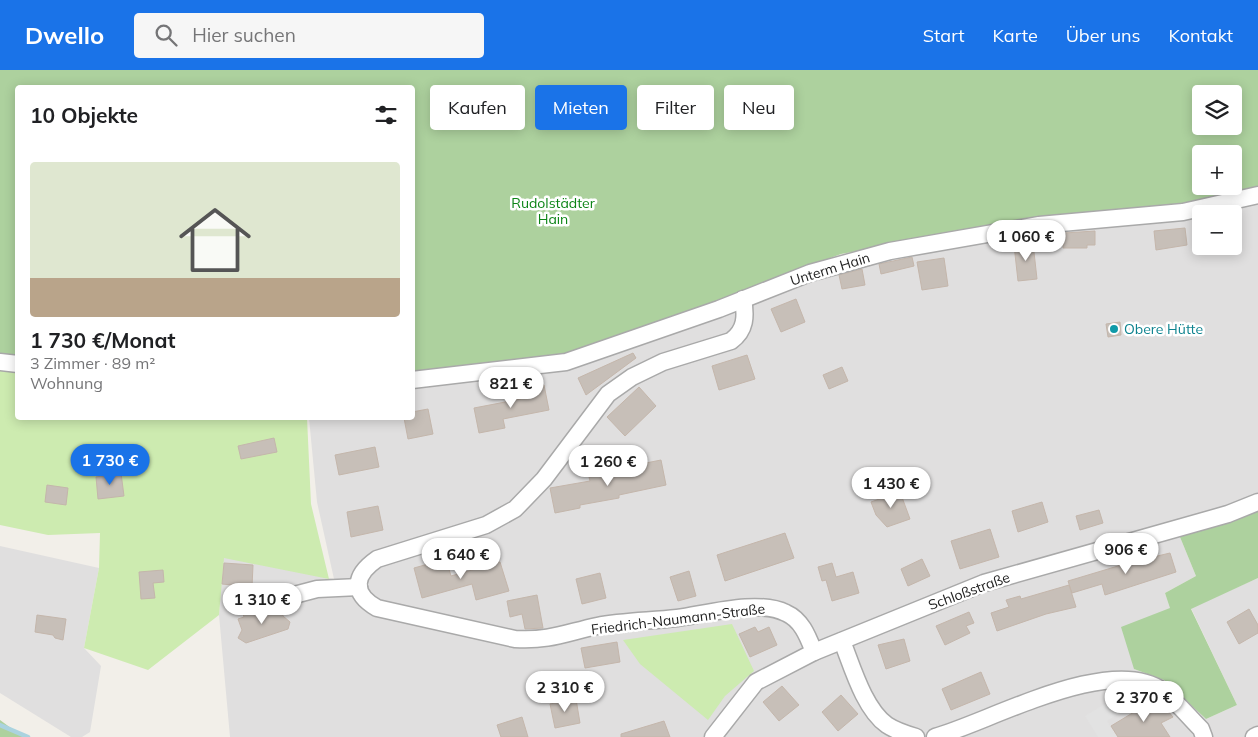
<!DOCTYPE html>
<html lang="de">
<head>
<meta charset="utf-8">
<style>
	:root { --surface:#fff; --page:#f6f6f6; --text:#202124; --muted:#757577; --line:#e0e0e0; --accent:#1a73e8 }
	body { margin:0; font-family:Mulish,sans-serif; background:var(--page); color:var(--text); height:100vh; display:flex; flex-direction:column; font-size:19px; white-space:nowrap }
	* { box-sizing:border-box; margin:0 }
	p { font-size:16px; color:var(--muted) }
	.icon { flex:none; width:28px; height:28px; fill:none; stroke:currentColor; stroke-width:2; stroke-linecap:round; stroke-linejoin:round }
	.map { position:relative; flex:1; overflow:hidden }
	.sheet { position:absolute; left:15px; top:15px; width:400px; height:335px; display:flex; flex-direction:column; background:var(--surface); border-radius:5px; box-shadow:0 2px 12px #0003 }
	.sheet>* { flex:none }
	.top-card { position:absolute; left:430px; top:15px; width:475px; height:45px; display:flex; gap:10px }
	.tools { position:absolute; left:1192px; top:15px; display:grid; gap:10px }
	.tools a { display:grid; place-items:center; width:50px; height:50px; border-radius:5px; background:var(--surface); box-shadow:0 2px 12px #0003; font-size:25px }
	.price { position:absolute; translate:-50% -42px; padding:0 11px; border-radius:18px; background:#fff; color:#222; font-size:16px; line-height:32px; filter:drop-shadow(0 1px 2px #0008) }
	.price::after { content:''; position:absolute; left:50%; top:30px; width:15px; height:11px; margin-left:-8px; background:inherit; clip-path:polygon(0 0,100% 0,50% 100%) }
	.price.selected { background:var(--accent); color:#fff }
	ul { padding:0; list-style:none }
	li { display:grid; align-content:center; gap:10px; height:265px; padding:0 15px }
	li+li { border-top:1px solid var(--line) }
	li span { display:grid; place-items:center; height:155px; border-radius:5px; color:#555 }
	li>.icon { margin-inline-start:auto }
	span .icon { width:90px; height:90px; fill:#fffc; stroke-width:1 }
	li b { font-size:21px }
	h2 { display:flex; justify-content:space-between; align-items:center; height:60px; padding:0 15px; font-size:21px }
	.tag { padding:0 18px; border-radius:5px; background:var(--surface); box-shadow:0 2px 12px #0003; font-size:18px; line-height:45px }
	.tag.selected { background:var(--accent); color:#fff }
	header { display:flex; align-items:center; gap:30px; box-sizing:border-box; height:70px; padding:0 25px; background:var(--accent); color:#fff }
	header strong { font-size:24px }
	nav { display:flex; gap:28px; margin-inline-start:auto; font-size:18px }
	.search { width:350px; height:45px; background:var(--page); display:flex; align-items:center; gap:12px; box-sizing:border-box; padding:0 18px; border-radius:5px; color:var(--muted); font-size:19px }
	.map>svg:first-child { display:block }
	.residential { fill:#e0dfdf; fill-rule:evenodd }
	.grass { fill:#cdebb0 }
	.forest { fill:#add19e; fill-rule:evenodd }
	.parking { fill:#e2e2e2 }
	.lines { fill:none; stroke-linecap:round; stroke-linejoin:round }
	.stream { stroke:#aad3df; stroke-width:4.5 }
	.building { fill:#c7bfb8; stroke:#c4b6ab }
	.minor-casing { stroke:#a9a9a9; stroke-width:19 }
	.minor { stroke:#fff; stroke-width:16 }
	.culture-dot { fill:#0f9aa8; stroke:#fff; stroke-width:2 }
	.labels { text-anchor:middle; stroke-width:5; stroke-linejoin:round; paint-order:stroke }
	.park-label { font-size:14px; fill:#0c8416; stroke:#fff }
	.street-label { font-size:14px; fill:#222; stroke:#fff }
	.culture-label { font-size:14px; fill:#0d838f; stroke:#fff; text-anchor:start }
</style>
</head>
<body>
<header>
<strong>Dwello</strong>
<div class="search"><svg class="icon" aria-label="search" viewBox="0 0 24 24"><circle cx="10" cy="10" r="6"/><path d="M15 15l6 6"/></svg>Hier suchen</div>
<nav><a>Start</a><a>Karte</a><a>Über uns</a><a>Kontakt</a></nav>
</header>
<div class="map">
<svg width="1258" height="667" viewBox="0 0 1258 667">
	<rect width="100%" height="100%" fill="#f2efe9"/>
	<g class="residential">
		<path d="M1258 129V440L1180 467 1196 506 1165 523 1171 538 1134 599 1164 610 1206 649 1237 635 1191 538 1258 508V667H230L219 545 223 487 334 509 317 432 309 348H412L413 315 545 299 805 209 941 175ZM1201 144H1234V176H1201Z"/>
		<polygon points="0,476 99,498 84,578 101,596 90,662 82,667 71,667 0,623"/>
	</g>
	<g class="grass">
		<polygon points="0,300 17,302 18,348 307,348 311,434 329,509 224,488 219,545 148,600 84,578 99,498 100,463 48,465 0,455"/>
		<polygon points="732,554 754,601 725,626 708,650 640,594 623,570"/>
	</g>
	<g class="forest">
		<path d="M0 0H1258V118L1192 135 922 169 841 184 603 273 544 289 413 305 412 18H18L17 289 0 285ZM1201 24H1234V56H1201ZM1201 84H1234V116H1201Z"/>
		<polygon points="1258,440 1258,508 1191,539 1237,635 1206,649 1164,610 1134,599 1121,557 1170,538 1165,523 1196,506 1180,467"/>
		<polygon points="0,650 23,667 0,667"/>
	</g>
	<polygon class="parking" points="1130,619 1138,631 1107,651 1117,667 1098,667 1085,646"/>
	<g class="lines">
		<polyline class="stream" points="0,655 28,667"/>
	</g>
	<g class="building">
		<polygon points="1185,158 1187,175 1156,180 1154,161"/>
		<polygon points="1095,161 1095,175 1087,175 1087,178 1063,178 1064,163"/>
		<polygon points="1033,173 1037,209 1018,211 1014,175"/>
		<polygon points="912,187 914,196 881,204 879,194"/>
		<polygon points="944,188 948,216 922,220 917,192"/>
		<polygon points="862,199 865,215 842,219 839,205"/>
		<polygon points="796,229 805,252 781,262 771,239"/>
		<polygon points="1120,252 1121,265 1108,267 1106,254"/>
		<polygon points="633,283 636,288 586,325 578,308"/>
		<polygon points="747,285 755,309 719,320 712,296"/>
		<polygon points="842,297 848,311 829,319 823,305"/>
		<polygon points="544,315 549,340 503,349 505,358 479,363 474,338 521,329 519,320"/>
		<polygon points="639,317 656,336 625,366 607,347"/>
		<polygon points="428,339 433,364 408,369 404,348 412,348 412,342"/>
		<polygon points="274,368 277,382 241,389 238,376"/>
		<polygon points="375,377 379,397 339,405 335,385"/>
		<polygon points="661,390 666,415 619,425 619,428 580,435 580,438 555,443 550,418 590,411 589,407 636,399 636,395"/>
		<polygon points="121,403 124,426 98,429 96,407"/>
		<polygon points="47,415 68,418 66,435 45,432"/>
		<polygon points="899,419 910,449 887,457 876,445 871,432 885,427 883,424"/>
		<polygon points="1042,432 1048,452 1018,462 1012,441"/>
		<polygon points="378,436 383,460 351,467 347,442"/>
		<polygon points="1099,440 1103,453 1080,460 1076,446"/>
		<polygon points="990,459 999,487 960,499 951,471"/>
		<polygon points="785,463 794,488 725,511 717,485"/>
		<polygon points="1170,483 1176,502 1105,525 1102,514 1072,523 1068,511 1128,493"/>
		<polygon points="446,489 451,506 500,492 509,521 476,530 472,514 422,528 414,498"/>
		<polygon points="922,489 930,506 908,516 901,499"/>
		<polygon points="224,493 253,495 252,517 222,514"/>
		<polygon points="832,493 836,507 853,502 859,523 832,531 826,510 822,511 818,497"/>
		<polygon points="163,500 164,512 153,513 155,528 141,529 139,502"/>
		<polygon points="689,501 696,526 678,531 670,507"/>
		<polygon points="600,503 606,528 582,534 576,509"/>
		<polygon points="1069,515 1076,537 1046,544 997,561 991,543 1009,537 1006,530 1020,526 1021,529"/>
		<polygon points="537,525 543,558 525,559 522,544 510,547 507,531"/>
		<polygon points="281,539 283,546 290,552 288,559 246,573 238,568 242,560 238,549 244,547 243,544 253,541 263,544"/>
		<polygon points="1249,539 1258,555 1258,563 1239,574 1227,552"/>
		<polygon points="969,542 974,553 966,556 970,563 945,575 936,556"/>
		<polygon points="37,545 66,549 63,570 55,568 53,565 35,562"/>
		<polygon points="755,557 758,562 769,557 777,575 750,587 739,564"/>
		<polygon points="904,569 910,591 886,599 878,575"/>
		<polygon points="617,572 620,592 585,598 581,578"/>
		<polygon points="981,602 990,624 951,640 942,619"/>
		<polygon points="782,616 799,635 779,651 763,632"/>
		<polygon points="841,625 858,644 838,661 822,642"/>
		<polygon points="576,629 580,653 555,658 550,634"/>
		<polygon points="1160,632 1173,647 1161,653 1170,667 1118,667 1111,656 1149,633 1152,637"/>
		<polygon points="522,647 528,667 501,667 497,655"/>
		<polygon points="664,651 670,667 621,667 621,664"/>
	</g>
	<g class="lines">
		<defs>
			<g id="minor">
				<path d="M743 229C746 246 746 260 731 271L663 292 632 307 608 324 544 409 515 439 486 455 377 489C354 505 351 523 377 538L515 569C550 571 565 563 597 556 623 551 651 551 677 548 707 544 758 529 786 543 802 550 808 567 814 582"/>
				<polyline points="0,292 18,294"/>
				<polyline points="412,310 566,292 719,239 810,203 890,181 1039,155 1183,142 1258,125"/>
				<polyline points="260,534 317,519 359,517"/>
				<path d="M842 571C852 596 864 639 887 655 896 661 906 664 916 667"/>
				<polyline points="713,667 756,612 814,582 984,513 1228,444 1258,432"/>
				<path d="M935 667C991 651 1111 583 1163 621 1177 632 1189 647 1201 659L1204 667"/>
				<polyline points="1254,667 1258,665"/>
			</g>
		</defs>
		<use href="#minor" class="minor-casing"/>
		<use href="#minor" class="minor"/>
	</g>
	<circle class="culture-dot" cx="1114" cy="259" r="5"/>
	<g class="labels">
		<g class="park-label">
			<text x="553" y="138">Rudolstädter<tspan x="553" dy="16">Hain</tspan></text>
		</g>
		<g class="street-label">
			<text transform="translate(830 199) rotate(-17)" y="5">Unterm Hain</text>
			<text transform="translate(969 521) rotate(-20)" y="5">Schloßstraße</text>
			<text transform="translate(678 549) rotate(-7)" y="5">Friedrich-Naumann-Straße</text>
		</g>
		<g class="culture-label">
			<text x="1124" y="264">Obere Hütte</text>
		</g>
	</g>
</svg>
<div class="tools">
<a><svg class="icon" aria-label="layers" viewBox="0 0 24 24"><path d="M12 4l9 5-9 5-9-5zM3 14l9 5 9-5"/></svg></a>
<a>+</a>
<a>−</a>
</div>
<b class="price" style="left:1026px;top:192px">1 060 €</b>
<b class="price" style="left:511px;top:339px">821 €</b>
<b class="price selected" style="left:110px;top:416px">1 730 €</b>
<b class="price" style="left:608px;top:417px">1 260 €</b>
<b class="price" style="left:891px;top:439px">1 430 €</b>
<b class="price" style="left:1126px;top:505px">906 €</b>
<b class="price" style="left:461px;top:510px">1 640 €</b>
<b class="price" style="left:262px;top:555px">1 310 €</b>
<b class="price" style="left:565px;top:643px">2 310 €</b>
<b class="price" style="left:1144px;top:653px">2 370 €</b>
<div class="top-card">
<a class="tag">Kaufen</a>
<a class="tag selected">Mieten</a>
<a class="tag">Filter</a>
<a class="tag">Neu</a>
</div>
<section class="sheet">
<h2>10 Objekte<svg class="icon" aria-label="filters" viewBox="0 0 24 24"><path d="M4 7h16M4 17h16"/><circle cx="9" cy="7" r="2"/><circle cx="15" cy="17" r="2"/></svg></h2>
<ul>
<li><span style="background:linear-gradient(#dfe7d0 75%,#b9a48a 0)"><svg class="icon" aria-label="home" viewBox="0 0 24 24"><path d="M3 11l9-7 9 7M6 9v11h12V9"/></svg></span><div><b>1 730 €/Monat</b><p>3 Zimmer · 89 m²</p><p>Wohnung</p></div></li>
</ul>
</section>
</div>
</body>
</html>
